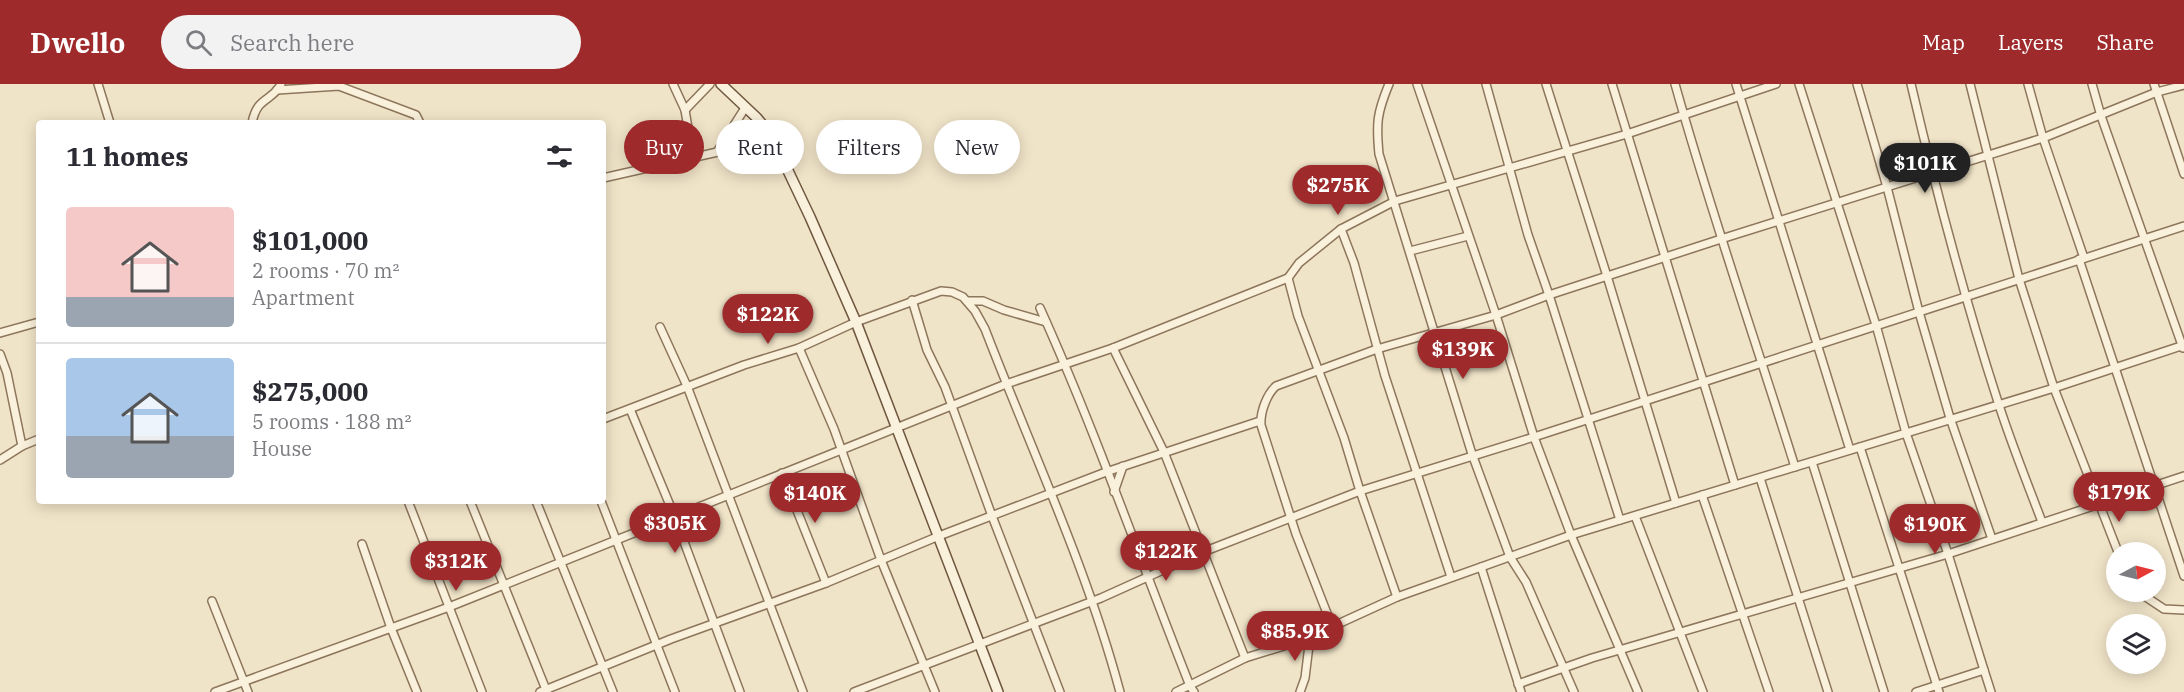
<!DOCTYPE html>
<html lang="en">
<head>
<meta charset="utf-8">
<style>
	:root { --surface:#fff; --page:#f2f2f3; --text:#2b2b33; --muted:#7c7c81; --line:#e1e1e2; --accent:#9e2a2b }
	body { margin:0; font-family:"IBM Plex Serif",serif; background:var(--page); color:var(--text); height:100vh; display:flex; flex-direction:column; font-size:22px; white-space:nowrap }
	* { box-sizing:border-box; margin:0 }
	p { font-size:20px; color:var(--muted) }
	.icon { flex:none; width:33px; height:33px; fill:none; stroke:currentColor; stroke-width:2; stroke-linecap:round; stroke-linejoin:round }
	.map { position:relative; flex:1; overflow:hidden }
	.drawer { position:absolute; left:36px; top:36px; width:570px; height:384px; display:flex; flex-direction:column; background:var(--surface); border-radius:6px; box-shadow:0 3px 15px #0003 }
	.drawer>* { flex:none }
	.banner { position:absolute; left:624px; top:36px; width:570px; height:54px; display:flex; gap:12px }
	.needle { width:39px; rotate:83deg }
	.buttons { position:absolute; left:2106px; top:458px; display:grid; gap:12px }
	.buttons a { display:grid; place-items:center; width:60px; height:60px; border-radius:50%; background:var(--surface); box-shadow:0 3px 15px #0003; font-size:30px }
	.price { position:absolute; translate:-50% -51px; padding:0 14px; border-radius:21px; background:var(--accent); color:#fff; font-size:20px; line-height:39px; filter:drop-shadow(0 2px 3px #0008) }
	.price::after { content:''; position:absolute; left:50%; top:36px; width:18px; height:14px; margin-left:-9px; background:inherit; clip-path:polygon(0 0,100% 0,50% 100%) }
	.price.on { background:#222; color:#fff }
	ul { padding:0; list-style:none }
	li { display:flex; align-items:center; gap:18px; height:150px; padding:0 30px }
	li+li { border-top:2px solid var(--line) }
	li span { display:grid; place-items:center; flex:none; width:168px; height:120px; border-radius:6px; color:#555 }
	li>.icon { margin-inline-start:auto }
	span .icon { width:72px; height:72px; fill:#fffc; stroke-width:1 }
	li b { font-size:26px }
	h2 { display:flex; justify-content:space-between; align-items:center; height:72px; padding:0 30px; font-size:26px }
	.pill { padding:0 21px; border-radius:27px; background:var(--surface); box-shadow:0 3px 15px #0003; font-size:21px; line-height:54px }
	.pill.on { background:var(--accent); color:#fff }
	header { display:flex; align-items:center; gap:36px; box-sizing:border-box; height:84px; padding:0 30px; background:var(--accent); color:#fff }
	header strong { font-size:28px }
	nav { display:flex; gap:33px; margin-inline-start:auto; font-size:21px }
	.search { width:420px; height:54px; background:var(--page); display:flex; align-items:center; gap:15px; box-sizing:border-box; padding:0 21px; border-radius:33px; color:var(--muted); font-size:22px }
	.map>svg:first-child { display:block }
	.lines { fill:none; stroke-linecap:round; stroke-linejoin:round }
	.minor-casing { stroke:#8d765c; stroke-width:10 }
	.secondary-casing { stroke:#6f573f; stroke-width:12 }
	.minor { stroke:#faf1dc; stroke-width:7 }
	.secondary { stroke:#faf1dc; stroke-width:9 }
</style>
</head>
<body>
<header>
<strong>Dwello</strong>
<div class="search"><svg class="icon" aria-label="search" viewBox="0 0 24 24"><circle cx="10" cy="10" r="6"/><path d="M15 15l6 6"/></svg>Search here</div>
<nav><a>Map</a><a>Layers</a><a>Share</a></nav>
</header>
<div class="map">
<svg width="2184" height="608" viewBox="0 0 2184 608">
	<rect width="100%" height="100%" fill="#f0e4c8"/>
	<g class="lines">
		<defs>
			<g id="minor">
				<polyline points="98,0 110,39"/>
				<polyline points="673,0 685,26 693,74"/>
				<path d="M1389 0C1377 29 1376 39 1379 70L1472 370 1510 473 1526 498 1574 608"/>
				<polyline points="1417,0 1496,231 1534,353 1571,451 1638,608"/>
				<polyline points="1486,0 1528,151 1549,211 1620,436"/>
				<polyline points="1546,0 1607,192 1676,419"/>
				<polyline points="1612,0 1735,401"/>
				<path d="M1675 0C1711 129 1755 255 1795 383"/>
				<path d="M1736 0C1774 122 1813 244 1850 366"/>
				<polyline points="1799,0 1876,241 1906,349 1948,470 1984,586"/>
				<polyline points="1857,0 1887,103 1919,228 1950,334 1992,455"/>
				<path d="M1911 0C1936 107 1964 213 1998 318 2011 359 2027 398 2042 438"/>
				<polyline points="1970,0 2019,195 2054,304 2118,468"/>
				<polyline points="2028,0 2043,54 2084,174"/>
				<polyline points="2092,0 2101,32 2183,264"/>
				<polyline points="2154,0 2184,90"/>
				<polyline points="277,6 339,2 416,31 420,39"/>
				<polyline points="685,26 710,0"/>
				<path d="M252 39C257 12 272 18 281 0"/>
				<polyline points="717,68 745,24"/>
				<polyline points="603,94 744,62 771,51"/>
				<polyline points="1341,145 1299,179 1288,194 1298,232 1344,354 1360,407 1397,513"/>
				<polyline points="1410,167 1468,152"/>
				<polyline points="2079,175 2184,492"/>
				<polyline points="912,216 927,266 945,303 992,432 1060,608"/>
				<polyline points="967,217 983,217 1004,226 1046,238"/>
				<path d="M1040 224C1096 348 1140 476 1190 602L1194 608"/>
				<polyline points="660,243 687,302 803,608"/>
				<polyline points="0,249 39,238"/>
				<polyline points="799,264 834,345 881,476 935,608"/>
				<polyline points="1113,264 1164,368 1245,574"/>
				<polyline points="0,270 7,289 22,362 0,376"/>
				<polyline points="630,325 674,431 740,608"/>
				<path d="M603 335 744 281 799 264 856 238 941 207 952 208 963 213 975 227 985 245C1031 365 1087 484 1120 608"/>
				<polyline points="22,362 39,355"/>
				<polyline points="1860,363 1939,608"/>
				<polyline points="1812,378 1884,608"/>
				<polyline points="782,389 826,499"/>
				<polyline points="1760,394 1828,608"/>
				<polyline points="1114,408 1123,382"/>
				<polyline points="1702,411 1769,608"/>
				<polyline points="408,417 482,608"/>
				<polyline points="470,417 547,608"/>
				<polyline points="536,417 613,608"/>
				<polyline points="601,417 675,608"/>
				<polyline points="1635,432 1703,608"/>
				<polyline points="362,460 391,544 417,608"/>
				<polyline points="1481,483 1521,608"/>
				<polyline points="1451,493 1385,292 1354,179 1341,145 1395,117 1627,50 1776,0"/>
				<polyline points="2137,507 2164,525 2184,526"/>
				<polyline points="212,517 248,608"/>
				<path d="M1332 542 1296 450 1261 341C1260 328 1267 310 1276 302L1377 265 1496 231 1549 211 1721 155 2043 54 2157 8 2184 1"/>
				<polyline points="1518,600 1592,574 1948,470 2184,392"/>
				<polyline points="215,608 449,523 1006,300 1113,264 1288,194"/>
				<polyline points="540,608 671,555 826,499 939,452 1106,388 1260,337"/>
				<polyline points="854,608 1101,514 1203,468 1360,407 1534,353 2184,142"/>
				<polyline points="1176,608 1245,574 1303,556 1397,513 1571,451 2054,304 2184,261"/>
				<polyline points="1300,608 1305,594 1310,553"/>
				<polyline points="1916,608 1984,586 1991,608"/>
			</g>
			<polyline id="secondary" points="721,0 757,34 771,51 810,133 856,238 998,608"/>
		</defs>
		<use href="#minor" class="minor-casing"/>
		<use href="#secondary" class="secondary-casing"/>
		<use href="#minor" class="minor"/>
		<use href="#secondary" class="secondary"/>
	</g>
</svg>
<div class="buttons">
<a><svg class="needle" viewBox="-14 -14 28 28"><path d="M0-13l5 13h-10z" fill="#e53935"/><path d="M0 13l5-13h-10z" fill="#7c7c81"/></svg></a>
<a><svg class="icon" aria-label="layers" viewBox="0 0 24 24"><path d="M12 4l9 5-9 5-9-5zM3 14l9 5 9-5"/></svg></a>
</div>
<b class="price on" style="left:1925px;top:110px">$101K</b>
<b class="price" style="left:1338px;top:132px">$275K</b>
<b class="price" style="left:768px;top:261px">$122K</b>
<b class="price" style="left:1463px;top:296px">$139K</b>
<b class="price" style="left:2119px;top:439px">$179K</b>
<b class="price" style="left:815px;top:440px">$140K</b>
<b class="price" style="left:675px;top:470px">$305K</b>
<b class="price" style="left:1935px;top:471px">$190K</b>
<b class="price" style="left:1166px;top:498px">$122K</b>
<b class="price" style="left:456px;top:508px">$312K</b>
<b class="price" style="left:1295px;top:578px">$85.9K</b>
<div class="banner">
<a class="pill on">Buy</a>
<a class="pill">Rent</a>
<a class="pill">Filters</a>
<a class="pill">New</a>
</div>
<section class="drawer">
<h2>11 homes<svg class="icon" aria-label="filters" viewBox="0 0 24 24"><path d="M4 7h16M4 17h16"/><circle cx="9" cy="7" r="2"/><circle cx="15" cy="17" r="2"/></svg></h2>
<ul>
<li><span style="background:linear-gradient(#f6c9c9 75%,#9aa5b1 0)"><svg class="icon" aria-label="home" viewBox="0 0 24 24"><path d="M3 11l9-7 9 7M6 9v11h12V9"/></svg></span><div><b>$101,000</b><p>2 rooms · 70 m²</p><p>Apartment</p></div></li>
<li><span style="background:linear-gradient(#a9c7e8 65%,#9aa5b1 0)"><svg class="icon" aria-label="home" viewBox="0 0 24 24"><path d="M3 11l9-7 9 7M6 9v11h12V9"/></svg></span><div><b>$275,000</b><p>5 rooms · 188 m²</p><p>House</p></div></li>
</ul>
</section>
</div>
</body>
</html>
